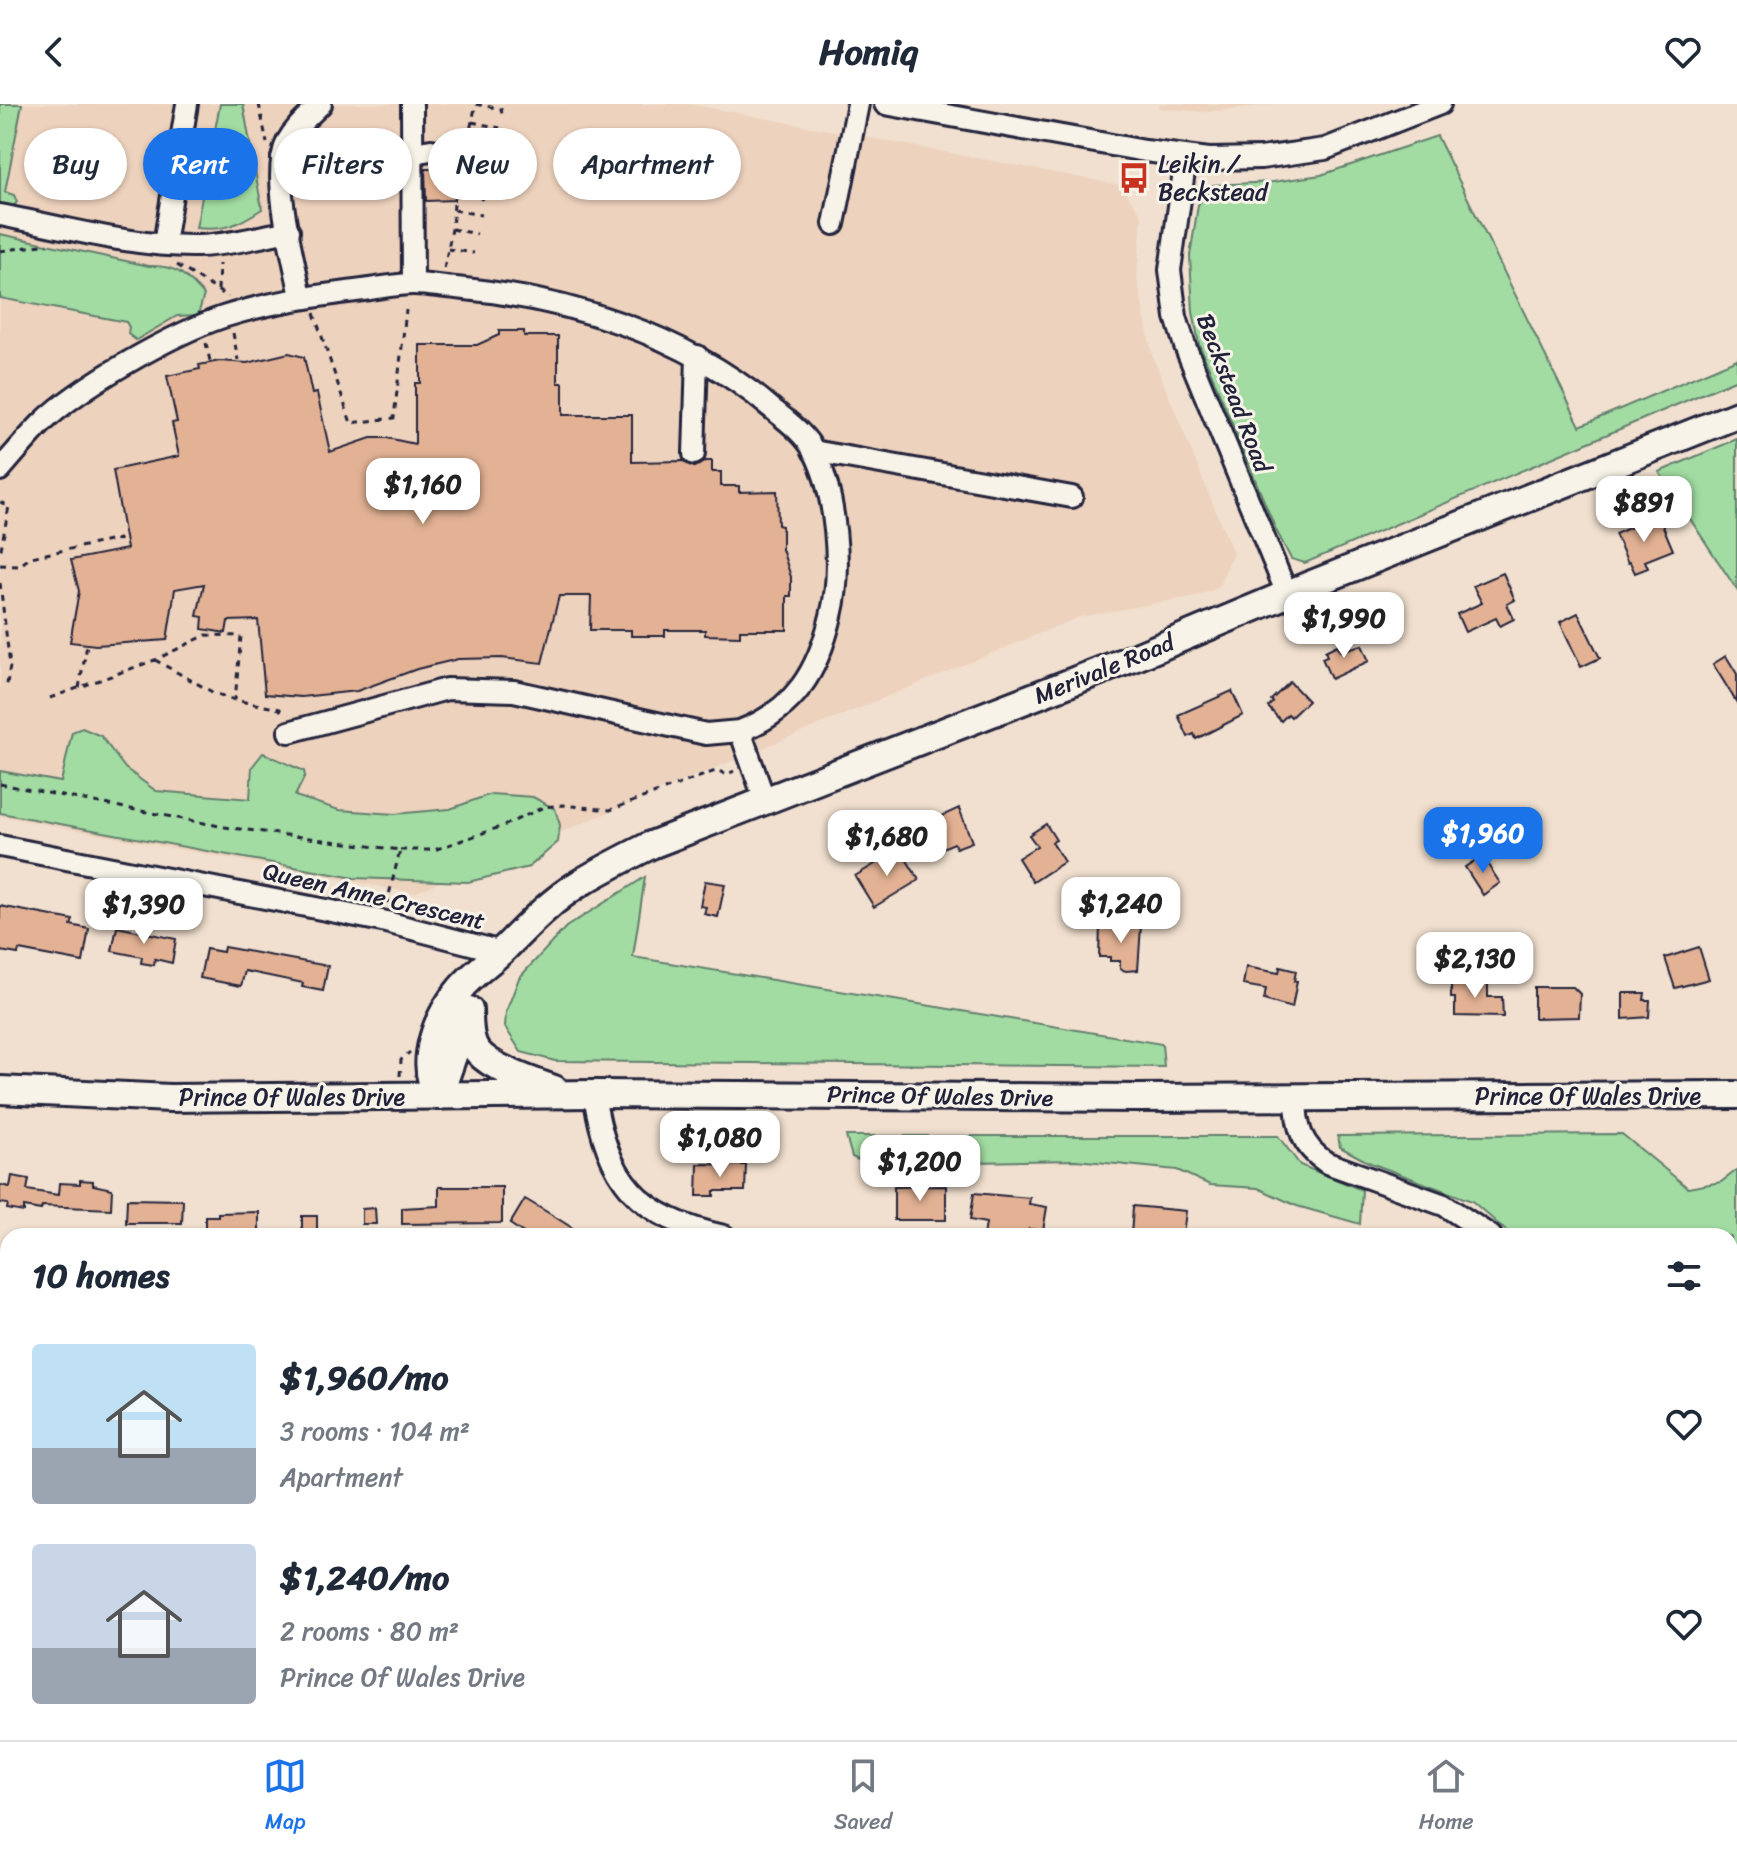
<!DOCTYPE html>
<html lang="en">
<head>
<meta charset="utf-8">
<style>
	:root { --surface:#fff; --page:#f6f6f7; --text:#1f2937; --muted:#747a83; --line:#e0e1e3; --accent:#1a73e8 }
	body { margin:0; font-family:Sriracha,sans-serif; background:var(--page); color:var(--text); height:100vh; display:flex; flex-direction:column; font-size:30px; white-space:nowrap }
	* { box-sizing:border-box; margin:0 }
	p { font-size:26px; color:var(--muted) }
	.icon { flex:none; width:44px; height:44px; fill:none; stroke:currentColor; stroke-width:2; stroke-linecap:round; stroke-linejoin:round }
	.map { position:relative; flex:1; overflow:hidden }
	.panel { position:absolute; left:0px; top:1124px; width:1738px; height:512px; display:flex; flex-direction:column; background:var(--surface); border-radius:24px 24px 0 0; box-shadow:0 2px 6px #0004 }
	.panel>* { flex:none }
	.hud { position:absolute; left:24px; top:24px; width:800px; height:72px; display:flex; gap:16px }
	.price { position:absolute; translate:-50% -68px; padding:0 18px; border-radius:16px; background:#fff; color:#222; font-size:26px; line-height:52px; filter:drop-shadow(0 2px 4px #0008) }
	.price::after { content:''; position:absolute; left:50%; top:48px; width:24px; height:18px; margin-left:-12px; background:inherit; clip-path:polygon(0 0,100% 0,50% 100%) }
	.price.on { background:var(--accent); color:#fff }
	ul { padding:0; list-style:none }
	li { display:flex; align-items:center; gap:24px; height:200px; padding:0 32px }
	li span { display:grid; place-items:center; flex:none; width:224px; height:160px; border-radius:8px; color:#555 }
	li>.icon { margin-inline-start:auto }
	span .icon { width:96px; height:96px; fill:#fffc; stroke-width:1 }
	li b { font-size:34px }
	h2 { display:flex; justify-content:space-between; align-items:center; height:96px; padding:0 32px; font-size:34px }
	.chip { padding:0 28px; border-radius:36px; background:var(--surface); box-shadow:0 2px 6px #0004; font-size:28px; line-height:72px }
	.chip.on { background:var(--accent); color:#fff }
	header { display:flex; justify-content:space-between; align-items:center; height:104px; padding:0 32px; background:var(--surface); font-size:36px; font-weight:800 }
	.menu { display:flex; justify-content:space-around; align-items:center; height:112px; border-top:2px solid var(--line); background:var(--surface); font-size:22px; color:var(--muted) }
	.menu a { display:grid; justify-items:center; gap:4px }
	.menu .on { color:var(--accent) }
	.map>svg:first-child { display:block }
	.built { fill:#edd2bd }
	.green { fill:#a2dca2; stroke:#627f6e; stroke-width:2 }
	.water { fill:#86cfe6; stroke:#5e8aa2; stroke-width:2 }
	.building { fill:#e3b294; stroke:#22223b; stroke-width:2 }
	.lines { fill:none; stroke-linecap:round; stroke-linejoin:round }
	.minor-casing { stroke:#22223b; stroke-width:26 }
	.major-casing { stroke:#22223b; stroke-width:32 }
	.path { stroke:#22223b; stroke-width:3; stroke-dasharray:6 6; stroke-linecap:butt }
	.minor { stroke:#f7f3e8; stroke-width:20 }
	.major { stroke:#f7f3e8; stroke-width:26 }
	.labels { text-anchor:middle; stroke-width:6; stroke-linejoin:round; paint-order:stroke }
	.poi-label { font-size:24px; fill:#22223b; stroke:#f7f3e8; text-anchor:start }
	.street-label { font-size:24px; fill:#22223b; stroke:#f7f3e8 }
</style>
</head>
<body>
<header><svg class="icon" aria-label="back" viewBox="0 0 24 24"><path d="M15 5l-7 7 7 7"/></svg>Homiq<svg class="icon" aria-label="heart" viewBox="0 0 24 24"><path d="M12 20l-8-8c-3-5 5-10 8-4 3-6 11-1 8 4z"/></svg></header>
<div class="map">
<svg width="1737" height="1636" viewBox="0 0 1737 1636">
	<rect width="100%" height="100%" fill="#f1e0cf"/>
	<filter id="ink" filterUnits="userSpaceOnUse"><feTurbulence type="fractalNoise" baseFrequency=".0125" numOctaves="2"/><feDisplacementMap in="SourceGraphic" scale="16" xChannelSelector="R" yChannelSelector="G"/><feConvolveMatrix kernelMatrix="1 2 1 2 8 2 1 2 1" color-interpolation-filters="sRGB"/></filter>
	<g filter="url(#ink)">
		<g class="built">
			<polygon points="0,0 689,0 1120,81 1142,111 1137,174 1152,251 1233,449 1218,484 1197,492 1079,513 414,789 0,712"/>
			<polygon points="1160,0 1275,0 1206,8 1159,4"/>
		</g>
		<g class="green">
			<polygon points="0,0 22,0 5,88 14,91 17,98 12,104 0,102"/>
			<path d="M220 0H243L262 105C237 121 226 127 196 124Z"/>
			<polygon points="1437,32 1580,322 1737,255 1737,275 1305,459 1291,455 1276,426 1199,240 1193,208 1190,152 1198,101 1213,81 1273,78 1321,71"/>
			<path d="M0 130 149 162C178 161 186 172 204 191L198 211 177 212 136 236 128 230 129 223 126 218 0 194Z"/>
			<polygon points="1737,335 1737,486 1659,368"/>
			<polygon points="82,624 101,632 125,664 156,687 250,695 252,663 263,649 304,667 305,672 295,692 339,706 394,710 450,705 491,690 533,693 555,705 560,721 558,738 529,763 468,778 354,774 0,709 0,667 61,678 72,628"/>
			<polygon points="645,773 633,853 1162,940 1164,963 555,957 521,948 505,923 506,908 519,874 566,823"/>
			<polygon points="1622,1030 1688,1084 1721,1078 1737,1066 1737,1257 1730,1258 1730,1132 1512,1132 1472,1097 1368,1058 1340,1043 1338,1032"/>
			<polygon points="846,1032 1278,1032 1300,1061 1362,1086 1360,1120 1297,1102 1258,1084 1210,1081 1177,1066 1076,1056 867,1060 852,1053"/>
			<polygon points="368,1628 544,1628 618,1636 371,1636"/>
		</g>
		<g class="water">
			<polygon points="0,1174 8,1175 8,1536 0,1536"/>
			<polygon points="1730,1399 1737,1399 1737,1636 618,1636 544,1628 1730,1628"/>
		</g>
		<g class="building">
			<polygon points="425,65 451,65 454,96 426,97"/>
			<polygon points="499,227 524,227 524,232 558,232 558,279 563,279 563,311 632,311 632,358 684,357 694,363 705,357 712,357 712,368 721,368 721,382 739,382 739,388 777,387 778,421 782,422 782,445 791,473 791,492 787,492 787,526 740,526 740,532 705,531 705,526 665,526 665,532 631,532 631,526 590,526 591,492 559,492 542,559 502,554 458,555 417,565 357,587 301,593 265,590 258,516 228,517 226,529 202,525 203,513 197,512 204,480 175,485 167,536 96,541 70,538 79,487 71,456 127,445 113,366 179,352 172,319 177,318 167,272 200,265 199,261 220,257 247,259 289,249 304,253 312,290 317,289 330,348 371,334 387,334 415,340 415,279 420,279 420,241 477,241 499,231"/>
			<polygon points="1660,415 1673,446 1645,457 1648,464 1635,469 1630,458 1628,459 1615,430 1643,418 1644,422"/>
			<polygon points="1503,469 1515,496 1507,500 1514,515 1500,522 1496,514 1465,528 1457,510 1482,499 1473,482"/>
			<polygon points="1578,509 1600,554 1581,563 1560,518"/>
			<polygon points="1337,541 1340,547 1362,541 1369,557 1331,575 1322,554 1327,552 1325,547"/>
			<polygon points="1726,552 1737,570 1737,599 1713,560"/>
			<polygon points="1290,578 1308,597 1291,613 1288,610 1281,617 1268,603 1273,598 1271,596"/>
			<polygon points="1232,587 1243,611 1196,635 1194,630 1188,633 1178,611"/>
			<polygon points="959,704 972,738 956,744 954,739 931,749 920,722"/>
			<polygon points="1046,720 1056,736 1052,738 1064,758 1033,778 1018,754 1037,742 1029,731"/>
			<polygon points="900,745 919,776 874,803 855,772"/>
			<polygon points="1482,752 1500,779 1483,791 1465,763"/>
			<polygon points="705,777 725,780 718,813 704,810 706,803 700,802"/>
			<polygon points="0,802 73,816 71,821 89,825 83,858 19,846 18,850 0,847"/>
			<polygon points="1116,820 1141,822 1138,866 1126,867 1120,865 1120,857 1110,857 1110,853 1099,853 1100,821"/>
			<polygon points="117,823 176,835 172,859 155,855 154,861 141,859 142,853 112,847"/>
			<polygon points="224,843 328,862 323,887 302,883 303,879 245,867 241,882 200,874 206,845 223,848"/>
			<polygon points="1699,843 1709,875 1675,884 1665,854"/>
			<polygon points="1246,863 1279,869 1280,863 1296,867 1294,877 1297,877 1292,904 1264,896 1266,885 1243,881"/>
			<polygon points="1451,875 1471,875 1472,880 1488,879 1488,893 1502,893 1503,913 1455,912 1455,894 1451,894"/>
			<polygon points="1534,883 1573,883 1580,890 1579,913 1534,914"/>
			<polygon points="1623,889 1645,889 1644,896 1650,896 1649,913 1623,915"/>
			<polygon points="698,1060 746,1061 745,1087 714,1087 714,1092 697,1092"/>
			<polygon points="12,1072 29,1075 27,1086 58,1091 59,1079 80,1080 80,1076 93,1077 93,1081 112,1085 111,1105 42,1102 41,1106 24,1103 24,1108 7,1105 8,1100 0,1099 0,1081 10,1083"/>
			<polygon points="946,1082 946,1116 894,1116 894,1083"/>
			<polygon points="439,1083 502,1083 502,1119 402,1120 402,1104 439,1102"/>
			<polygon points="974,1089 1030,1094 1029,1100 1047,1103 1043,1127 1029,1125 1028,1132 984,1132 986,1119 970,1116"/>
			<polygon points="127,1095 183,1096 182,1119 126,1119"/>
			<polygon points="525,1095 552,1111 585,1132 528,1132 510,1120"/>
			<polygon points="1133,1102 1186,1107 1183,1132 1131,1132"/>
			<polygon points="375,1104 376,1120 362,1120 362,1105"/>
			<polygon points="259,1108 259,1132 205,1132 205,1112 218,1112 218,1109"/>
			<rect x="302" y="1112" width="15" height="20"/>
		</g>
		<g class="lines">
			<defs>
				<g id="minor">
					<polyline points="412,0 413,180"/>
					<polyline points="885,0 1145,47 1209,55 1261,54 1325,45 1440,0"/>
					<polyline points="1186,53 1170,166 1176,213 1185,242 1287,490"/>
					<polyline points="282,54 306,60 382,54 431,46 493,58"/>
					<path d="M0 111C64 123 132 143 197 142 228 141 259 133 289 127"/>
					<polyline points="834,120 858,0"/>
					<polyline points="164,140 187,0"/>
					<path d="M301 193C294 153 270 74 287 38 295 23 309 12 321 0"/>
					<polyline points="813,347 1072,393"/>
					<polyline points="694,350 697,252"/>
					<path d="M0 366C14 350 27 334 42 319 80 282 172 230 223 213 269 198 316 192 363 186 379 184 396 180 413 180 427 180 442 183 456 184 567 194 684 230 770 303 786 316 804 329 814 347 836 390 843 465 831 512 818 567 795 606 740 627L765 697"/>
					<polyline points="289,628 447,585 514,587 706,630 740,627"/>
					<polyline points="0,742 382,817 502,848"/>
					<path d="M594 990C607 1076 638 1114 724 1132"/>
					<path d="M1296 993C1296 1022 1301 1042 1327 1059L1444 1101 1491 1132"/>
					<polyline points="1730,1243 1737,1243"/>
				</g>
				<g id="major">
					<path d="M469 906C469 920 469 939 479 949 493 965 534 978 554 985"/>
					<polyline points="0,986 170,994 594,990 1136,994 1737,991"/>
					<path d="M439 992C417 961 437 911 460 885 473 869 491 858 506 843 529 820 552 796 580 779 603 765 627 753 651 741L1136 553 1287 490 1737 311"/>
					<polyline points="439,992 468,909"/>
				</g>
			</defs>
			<use href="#minor" class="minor-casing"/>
			<use href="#major" class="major-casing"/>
			<g class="path">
				<polyline points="259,0 267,39"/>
				<polyline points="476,0 501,5 502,10"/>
				<polyline points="472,18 500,24"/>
				<polyline points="468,35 476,0"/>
				<polyline points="455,87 480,92 483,98"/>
				<polyline points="454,106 481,111"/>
				<polyline points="452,125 477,130"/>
				<polyline points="448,145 474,149"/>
				<polyline points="0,147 48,140"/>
				<polyline points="177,161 228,193"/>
				<polyline points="444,165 452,125 456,74 461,70"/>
				<polyline points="218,186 219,160"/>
				<polyline points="314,209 351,319 394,314 406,206"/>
				<polyline points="233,229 238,256"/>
				<polyline points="206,239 210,257"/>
				<polyline points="0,398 9,402 0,450"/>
				<polyline points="0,461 19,462 31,453 119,435 120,442"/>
				<polyline points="0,479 10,562 6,586"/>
				<polyline points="155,556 214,589 235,596 280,605 282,610"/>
				<polyline points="79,584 87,541"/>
				<polyline points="50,594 155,556 206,531 241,532 235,596"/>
				<polyline points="0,680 225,723 400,746 387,799"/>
				<polyline points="400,746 434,746 503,722 544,703 563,701 610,706 718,666 726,671 734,667"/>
				<polyline points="400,972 401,956 410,948"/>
			</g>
			<use href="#minor" class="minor"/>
			<use href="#major" class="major"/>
		</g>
	</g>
	<defs>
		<symbol id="bus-bare" viewBox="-9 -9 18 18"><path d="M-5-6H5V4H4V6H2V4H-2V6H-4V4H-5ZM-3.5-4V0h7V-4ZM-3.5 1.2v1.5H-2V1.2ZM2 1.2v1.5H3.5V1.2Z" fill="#c8321e" stroke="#f7f3e8" stroke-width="2.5" paint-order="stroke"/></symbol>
	</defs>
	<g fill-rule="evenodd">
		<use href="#bus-bare" x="1112" y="52" width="44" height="44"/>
	</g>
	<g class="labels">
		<g class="poi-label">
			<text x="1158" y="68">Leikin /<tspan x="1158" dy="28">Beckstead</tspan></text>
		</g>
		<g class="street-label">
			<text transform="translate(1234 289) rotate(69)" y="8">Beckstead Road</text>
			<text transform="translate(1104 565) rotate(-22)" y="8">Merivale Road</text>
			<text transform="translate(374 792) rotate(13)" y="8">Queen Anne Crescent</text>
			<text transform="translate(940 992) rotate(1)" y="8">Prince Of Wales Drive</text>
			<text x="1588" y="1000">Prince Of Wales Drive</text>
			<text x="292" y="1001">Prince Of Wales Drive</text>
		</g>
	</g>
</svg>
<b class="price" style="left:423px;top:422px">$1,160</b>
<b class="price" style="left:1644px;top:440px">$891</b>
<b class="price" style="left:1344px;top:556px">$1,990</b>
<b class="price on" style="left:1483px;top:771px">$1,960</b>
<b class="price" style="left:887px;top:774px">$1,680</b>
<b class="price" style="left:1121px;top:841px">$1,240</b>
<b class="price" style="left:144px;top:842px">$1,390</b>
<b class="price" style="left:1475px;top:896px">$2,130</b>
<b class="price" style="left:720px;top:1075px">$1,080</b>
<b class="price" style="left:920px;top:1099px">$1,200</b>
<div class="hud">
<a class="chip">Buy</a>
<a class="chip on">Rent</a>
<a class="chip">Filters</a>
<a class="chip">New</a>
<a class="chip">Apartment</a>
</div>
<section class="panel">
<h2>10 homes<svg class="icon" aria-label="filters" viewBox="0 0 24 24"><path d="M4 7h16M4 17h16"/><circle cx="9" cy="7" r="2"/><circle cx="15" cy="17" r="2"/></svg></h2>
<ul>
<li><span style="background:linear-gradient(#bfe0f5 65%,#9aa5b1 0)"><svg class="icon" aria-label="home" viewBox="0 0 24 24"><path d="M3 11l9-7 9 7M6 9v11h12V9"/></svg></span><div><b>$1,960/mo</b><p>3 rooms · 104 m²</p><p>Apartment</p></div><svg class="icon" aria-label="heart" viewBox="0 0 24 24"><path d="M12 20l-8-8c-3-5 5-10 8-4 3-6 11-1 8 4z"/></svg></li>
<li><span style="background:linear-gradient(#c9d6e8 65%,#9aa5b1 0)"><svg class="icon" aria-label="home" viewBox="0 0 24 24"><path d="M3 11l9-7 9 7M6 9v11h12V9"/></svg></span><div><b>$1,240/mo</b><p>2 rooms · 80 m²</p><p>Prince Of Wales Drive</p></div><svg class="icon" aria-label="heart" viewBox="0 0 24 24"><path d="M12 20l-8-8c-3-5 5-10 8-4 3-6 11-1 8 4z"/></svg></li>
</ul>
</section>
</div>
<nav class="menu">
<a class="on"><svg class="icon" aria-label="map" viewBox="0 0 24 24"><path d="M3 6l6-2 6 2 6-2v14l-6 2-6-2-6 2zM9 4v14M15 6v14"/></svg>Map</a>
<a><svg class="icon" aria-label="saved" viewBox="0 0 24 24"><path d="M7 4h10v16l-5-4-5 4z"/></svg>Saved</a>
<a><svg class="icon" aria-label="home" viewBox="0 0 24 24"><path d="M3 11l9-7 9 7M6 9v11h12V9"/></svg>Home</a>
</nav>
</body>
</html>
